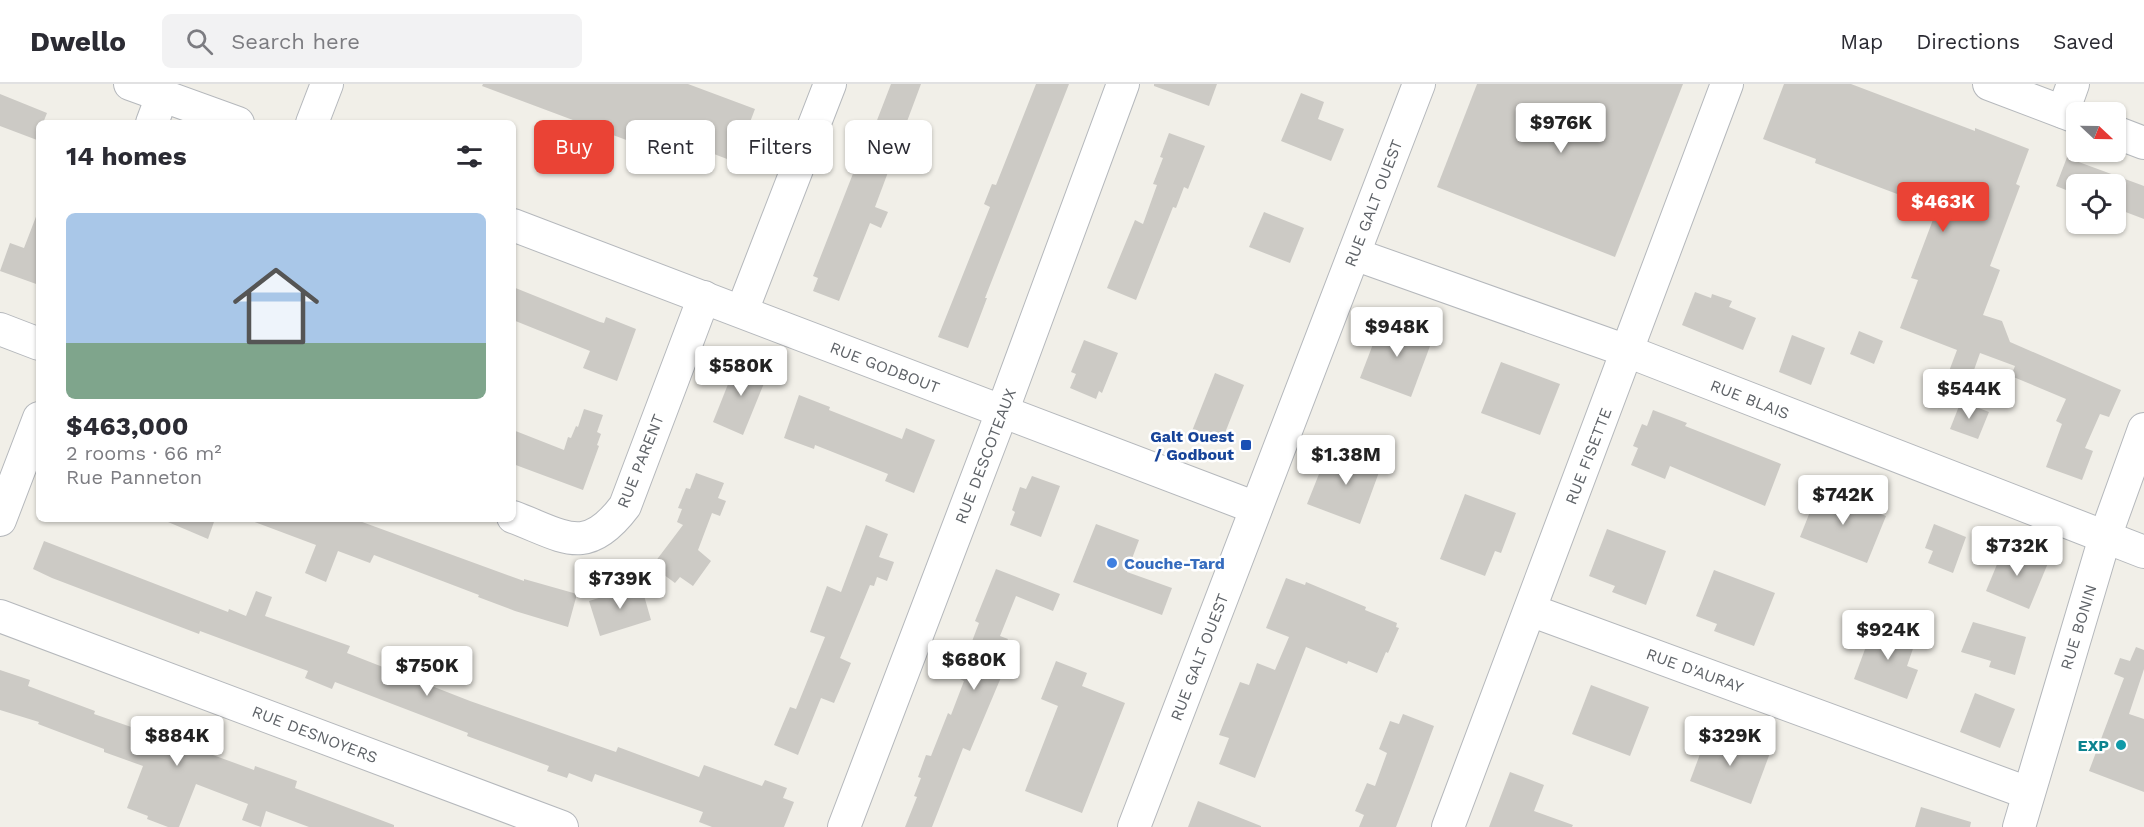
<!DOCTYPE html>
<html lang="en">
<head>
<meta charset="utf-8">
<style>
	:root { --surface:#fff; --page:#f2f2f3; --text:#2b2b33; --muted:#7c7c81; --line:#e1e1e2; --accent:#ea4335 }
	body { margin:0; font-family:"Work Sans",sans-serif; background:var(--page); color:var(--text); height:100vh; display:flex; flex-direction:column; font-size:22px; white-space:nowrap }
	* { box-sizing:border-box; margin:0 }
	p { font-size:20px; color:var(--muted) }
	.icon { flex:none; width:33px; height:33px; fill:none; stroke:currentColor; stroke-width:2; stroke-linecap:round; stroke-linejoin:round }
	.map { position:relative; flex:1; overflow:hidden }
	.side { position:absolute; left:36px; top:36px; width:480px; height:402px; display:flex; flex-direction:column; background:var(--surface); border-radius:9px; box-shadow:0 2px 4px #0004 }
	.side>* { flex:none }
	.banner { position:absolute; left:534px; top:36px; width:570px; height:54px; display:flex; gap:12px }
	.needle { width:39px; rotate:112deg }
	.buttons { position:absolute; left:2066px; top:18px; display:grid; gap:12px }
	.buttons a { display:grid; place-items:center; width:60px; height:60px; border-radius:9px; background:var(--surface); box-shadow:0 2px 4px #0004; font-size:30px }
	.price { position:absolute; translate:-50% -51px; padding:0 14px; border-radius:6px; background:#fff; color:#222; font-size:20px; line-height:39px; filter:drop-shadow(0 2px 3px #0008) }
	.price::after { content:''; position:absolute; left:50%; top:36px; width:18px; height:14px; margin-left:-9px; background:inherit; clip-path:polygon(0 0,100% 0,50% 100%) }
	.price.selected { background:var(--accent); color:#fff }
	ul { padding:0; list-style:none }
	li { display:grid; align-content:center; gap:12px; height:318px; padding:0 30px }
	li span { display:grid; place-items:center; height:186px; border-radius:9px; color:#555 }
	li>.icon { margin-inline-start:auto }
	span .icon { width:108px; height:108px; fill:#fffc; stroke-width:1 }
	li b { font-size:26px }
	h2 { display:flex; justify-content:space-between; align-items:center; height:72px; padding:0 30px; font-size:26px }
	.chip { padding:0 21px; border-radius:9px; background:var(--surface); box-shadow:0 2px 4px #0004; font-size:21px; line-height:54px }
	.chip.selected { background:var(--accent); color:#fff }
	header { display:flex; align-items:center; gap:36px; box-sizing:border-box; height:84px; padding:0 30px; background:var(--surface); border-bottom:2px solid var(--line) }
	header strong { font-size:28px }
	nav { display:flex; gap:33px; margin-inline-start:auto; font-size:21px }
	.search { width:420px; height:54px; background:var(--page); display:flex; align-items:center; gap:15px; box-sizing:border-box; padding:0 21px; border-radius:9px; color:var(--muted); font-size:22px }
	.map>svg:first-child { display:block }
	.building { fill:#cccac5 }
	.lines { fill:none; stroke-linecap:round; stroke-linejoin:round }
	.minor-casing { stroke:#b5b8bc; stroke-width:34 }
	.minor { stroke:#fff; stroke-width:32 }
	.transit-dot { fill:#1a4fb4; stroke:#fff; stroke-width:2 }
	.shop-dot { fill:#3f7fe0; stroke:#fff; stroke-width:2 }
	.culture-dot { fill:#0f9aa8; stroke:#fff; stroke-width:2 }
	.labels { text-anchor:middle; stroke-width:5; stroke-linejoin:round; paint-order:stroke }
	.street-label { font-size:16px; fill:#5f6368; stroke:#fff }
	.transit-label { font-size:16px; font-weight:bold; fill:#164399; stroke:#fff; text-anchor:end }
	.shop-label { font-size:16px; font-weight:bold; fill:#366cbe; stroke:#fff; text-anchor:start }
	.culture-label { font-size:16px; font-weight:bold; fill:#0d838f; stroke:#fff; text-anchor:end }
</style>
</head>
<body>
<header>
<strong>Dwello</strong>
<div class="search"><svg class="icon" aria-label="search" viewBox="0 0 24 24"><circle cx="10" cy="10" r="6"/><path d="M15 15l6 6"/></svg>Search here</div>
<nav><a>Map</a><a>Directions</a><a>Saved</a></nav>
</header>
<div class="map">
<svg width="2144" height="743" viewBox="0 0 2144 743">
	<rect width="100%" height="100%" fill="#f1efe8"/>
	<g class="building">
		<polygon points="483,0 688,0 755,25 735,78 635,40 629,57 482,2"/>
		<polygon points="891,0 921,0 875,123 888,128 881,144 870,139 839,217 813,207 818,194 813,192 854,87 857,88"/>
		<polygon points="1036,0 1069,0 985,214 987,214 968,264 938,253 990,123 984,120 992,100 996,101"/>
		<polygon points="1154,0 1217,0 1209,22 1154,2"/>
		<polygon points="1477,0 1683,0 1615,173 1437,103"/>
		<polygon points="1784,0 1851,0 1975,47 1975,44 2029,65 2016,100 2020,102 1990,182 2000,186 1983,231 2002,237 2010,258 2121,306 2109,333 2100,330 2085,364 2093,367 2082,396 2046,383 2062,340 2056,337 2066,315 2011,292 2015,282 1980,269 1964,314 1942,306 1957,266 1900,244 1918,196 1911,194 1937,125 1815,79 1816,75 1763,55"/>
		<polygon points="1301,9 1324,18 1318,35 1344,45 1331,77 1281,57"/>
		<polygon points="0,10 47,29 43,39 39,39 37,56 0,42"/>
		<polygon points="1169,49 1205,62 1188,105 1184,103 1176,124 1173,123 1136,216 1107,204 1135,136 1143,140 1157,101 1153,100 1163,74 1160,73"/>
		<polygon points="2074,55 2076,55 2076,77 2144,102 2144,135 2115,124 2115,100 2076,100 2076,110 2056,102"/>
		<polygon points="1264,128 1304,144 1290,179 1249,163"/>
		<polygon points="37,130 39,130 39,201 0,187 10,159 24,164"/>
		<polygon points="513,203 600,238 604,239 606,233 636,245 617,297 583,284 590,267 513,236"/>
		<polygon points="1695,208 1711,214 1712,210 1732,217 1729,223 1756,234 1743,266 1682,241"/>
		<polygon points="1383,234 1433,254 1411,313 1360,294"/>
		<polygon points="1859,247 1883,257 1874,280 1850,270"/>
		<polygon points="1792,251 1825,264 1811,301 1779,288"/>
		<polygon points="1084,256 1118,269 1102,309 1099,307 1096,315 1070,304 1076,290 1071,288"/>
		<polygon points="738,275 769,287 743,351 713,338"/>
		<polygon points="1501,278 1560,300 1540,351 1481,329"/>
		<polygon points="1215,289 1244,301 1221,359 1192,347"/>
		<polygon points="799,311 830,323 829,326 902,355 906,344 935,356 914,409 885,397 888,390 815,361 814,365 784,354"/>
		<polygon points="1961,317 1989,328 1978,355 1950,345"/>
		<polygon points="584,325 603,331 597,348 601,350 597,361 599,362 583,406 513,380 513,346 564,366 568,353 571,354 576,342 578,343"/>
		<polygon points="1653,326 1687,339 1685,342 1781,380 1765,422 1670,382 1665,395 1631,381 1638,364 1633,362 1642,340 1647,342"/>
		<polygon points="1337,363 1382,380 1360,440 1307,420 1321,385 1328,388"/>
		<polygon points="696,389 724,399 718,414 726,417 720,432 712,429 698,466 711,477 693,502 680,493 675,499 652,482 683,441 677,438 682,425 678,424 686,404 690,405"/>
		<polygon points="1032,392 1060,402 1041,453 1010,441 1015,428 1012,426 1020,403 1026,405"/>
		<polygon points="1819,405 1886,432 1867,479 1800,453"/>
		<polygon points="1465,410 1516,429 1501,469 1495,467 1485,492 1440,475"/>
		<polygon points="161,435 215,435 208,455"/>
		<polygon points="252,435 354,435 524,497 524,495 577,510 568,543 515,527 478,513 479,511 374,471 370,479 338,467 326,498 305,489 316,461 252,437"/>
		<polygon points="1096,440 1139,456 1127,488 1172,504 1162,531 1073,498"/>
		<polygon points="1934,440 1966,453 1953,489 1928,479 1933,467 1925,464"/>
		<polygon points="866,441 888,450 879,473 894,478 887,497 877,493 874,502 870,501 840,574 851,579 834,619 821,614 798,671 774,661 790,623 796,625 825,553 810,548 827,502 841,508"/>
		<polygon points="1607,445 1666,467 1646,521 1612,508 1615,502 1589,492"/>
		<polygon points="44,457 228,528 229,525 246,532 256,507 272,513 265,532 350,562 347,569 470,617 616,668 618,663 699,693 704,681 762,702 765,696 787,704 783,714 794,718 784,743 712,743 699,738 703,728 595,690 592,698 569,689 567,694 547,687 549,682 467,652 468,649 335,598 332,605 305,594 308,587 200,547 199,550 52,494 33,485"/>
		<polygon points="2005,461 2048,479 2029,525 1986,507"/>
		<polygon points="996,485 1060,510 1053,527 1016,512 1000,552 1008,555 1002,569 1010,572 970,667 963,664 932,743 905,743 917,713 914,712 921,694 918,693 926,671 931,672 948,629 951,631 964,597 958,594 979,539 975,537"/>
		<polygon points="1714,486 1775,509 1754,562 1714,547 1717,540 1696,532"/>
		<polygon points="1286,494 1305,501 1306,498 1366,523 1365,526 1397,539 1396,543 1399,544 1388,569 1386,568 1377,589 1348,577 1347,580 1306,563 1255,694 1219,680 1229,654 1219,651 1240,598 1249,601 1257,579 1275,586 1289,553 1266,544"/>
		<polygon points="641,501 651,536 600,552 589,517"/>
		<polygon points="1875,538 1917,553 1907,582 1918,586 1907,615 1854,595"/>
		<polygon points="1973,538 2026,553 2015,591 1989,583 1991,577 1961,568"/>
		<polygon points="2136,563 2144,566 2144,585 2129,630 2144,635 2144,708 2089,687 2124,594 2114,590 2120,574 2130,577"/>
		<polygon points="1056,577 1087,589 1082,602 1125,619 1082,729 1025,707 1058,622 1041,615"/>
		<polygon points="0,586 30,596 28,602 95,627 94,630 154,651 152,659 188,671 191,663 254,686 255,682 297,697 295,704 394,741 394,743 309,743 266,727 261,743 242,736 248,720 196,700 179,743 168,743 147,735 148,732 127,724 143,682 104,668 104,665 38,640 39,638 0,626"/>
		<polygon points="1591,601 1649,623 1630,672 1572,650"/>
		<polygon points="1975,609 2015,625 2000,664 1960,648"/>
		<polygon points="1403,630 1434,642 1411,704 1396,743 1359,743 1364,731 1355,727 1367,699 1375,702 1387,669 1379,665 1390,637 1399,640"/>
		<polygon points="1709,646 1770,669 1751,720 1690,697"/>
		<polygon points="1510,688 1544,701 1534,727 1573,741 1572,743 1489,743"/>
		<polygon points="1198,717 1261,742 1261,743 1188,743"/>
		<polygon points="1921,723 1971,738 1970,743 1915,743"/>
	</g>
	<g class="lines">
		<defs>
			<g id="minor">
				<polyline points="130,0 238,39"/>
				<polyline points="1989,0 2076,33"/>
				<polyline points="2063,28 2073,0"/>
				<polyline points="152,39 162,12"/>
				<polyline points="312,39 327,0"/>
				<polyline points="2115,48 2144,59"/>
				<polyline points="513,141 1256,424"/>
				<polyline points="1354,170 1627,267 2144,468"/>
				<polyline points="742,227 830,0"/>
				<polyline points="0,245 39,260"/>
				<path d="M513 433C564 452 586 474 625 422L704 213"/>
				<polyline points="0,436 39,334"/>
				<polyline points="1530,526 2028,709"/>
				<polyline points="0,532 562,743"/>
				<polyline points="844,743 1002,328 1123,0"/>
				<polyline points="1134,743 1419,0"/>
				<polyline points="1448,743 1727,0"/>
				<polyline points="2019,743 2105,453 2144,345"/>
			</g>
		</defs>
		<use href="#minor" class="minor-casing"/>
		<use href="#minor" class="minor"/>
	</g>
	<rect class="transit-dot" x="1240" y="355" width="12" height="12" rx="3"/>
	<circle class="shop-dot" cx="1112" cy="479" r="6"/>
	<circle class="culture-dot" cx="2121" cy="661" r="6"/>
	<g class="labels">
		<g class="street-label">
			<text transform="translate(1373 119) rotate(-69)" y="6">RUE GALT OUEST</text>
			<text transform="translate(885 283) rotate(21)" y="6">RUE GODBOUT</text>
			<text transform="translate(1750 315) rotate(21)" y="6">RUE BLAIS</text>
			<text transform="translate(985 372) rotate(-69)" y="6">RUE DESCOTEAUX</text>
			<text transform="translate(1588 372) rotate(-69)" y="6">RUE FISETTE</text>
			<text transform="translate(640 377) rotate(-68)" y="6">RUE PARENT</text>
			<text transform="translate(2078 543) rotate(-73)" y="6">RUE BONIN</text>
			<text transform="translate(1199 573) rotate(-69)" y="6">RUE GALT OUEST</text>
			<text transform="translate(1695 586) rotate(20)" y="6">RUE D'AURAY</text>
			<text transform="translate(315 650) rotate(21)" y="6">RUE DESNOYERS</text>
		</g>
		<g class="transit-label">
			<text x="1234" y="358">Galt Ouest<tspan x="1234" dy="18">/ Godbout</tspan></text>
		</g>
		<g class="shop-label">
			<text x="1124" y="485">Couche-Tard</text>
		</g>
		<g class="culture-label">
			<text x="2109" y="667">EXP</text>
		</g>
	</g>
</svg>
<div class="buttons">
<a><svg class="needle" viewBox="-14 -14 28 28"><path d="M0-13l5 13h-10z" fill="#e53935"/><path d="M0 13l5-13h-10z" fill="#7c7c81"/></svg></a>
<a><svg class="icon" aria-label="locate" viewBox="0 0 24 24"><circle cx="12" cy="12" r="6"/><path d="M12 2v4M12 18v4M2 12h4M18 12h4"/></svg></a>
</div>
<b class="price" style="left:1561px;top:70px">$976K</b>
<b class="price selected" style="left:1943px;top:149px">$463K</b>
<b class="price" style="left:1397px;top:274px">$948K</b>
<b class="price" style="left:741px;top:313px">$580K</b>
<b class="price" style="left:1969px;top:336px">$544K</b>
<b class="price" style="left:1346px;top:402px">$1.38M</b>
<b class="price" style="left:1843px;top:442px">$742K</b>
<b class="price" style="left:2017px;top:493px">$732K</b>
<b class="price" style="left:620px;top:526px">$739K</b>
<b class="price" style="left:1888px;top:577px">$924K</b>
<b class="price" style="left:974px;top:607px">$680K</b>
<b class="price" style="left:427px;top:613px">$750K</b>
<b class="price" style="left:177px;top:683px">$884K</b>
<b class="price" style="left:1730px;top:683px">$329K</b>
<div class="banner">
<a class="chip selected">Buy</a>
<a class="chip">Rent</a>
<a class="chip">Filters</a>
<a class="chip">New</a>
</div>
<section class="side">
<h2>14 homes<svg class="icon" aria-label="filters" viewBox="0 0 24 24"><path d="M4 7h16M4 17h16"/><circle cx="9" cy="7" r="2"/><circle cx="15" cy="17" r="2"/></svg></h2>
<ul>
<li><span style="background:linear-gradient(#a9c7e8 70%,#7fa58c 0)"><svg class="icon" aria-label="home" viewBox="0 0 24 24"><path d="M3 11l9-7 9 7M6 9v11h12V9"/></svg></span><div><b>$463,000</b><p>2 rooms · 66 m²</p><p>Rue Panneton</p></div></li>
</ul>
</section>
</div>
</body>
</html>
